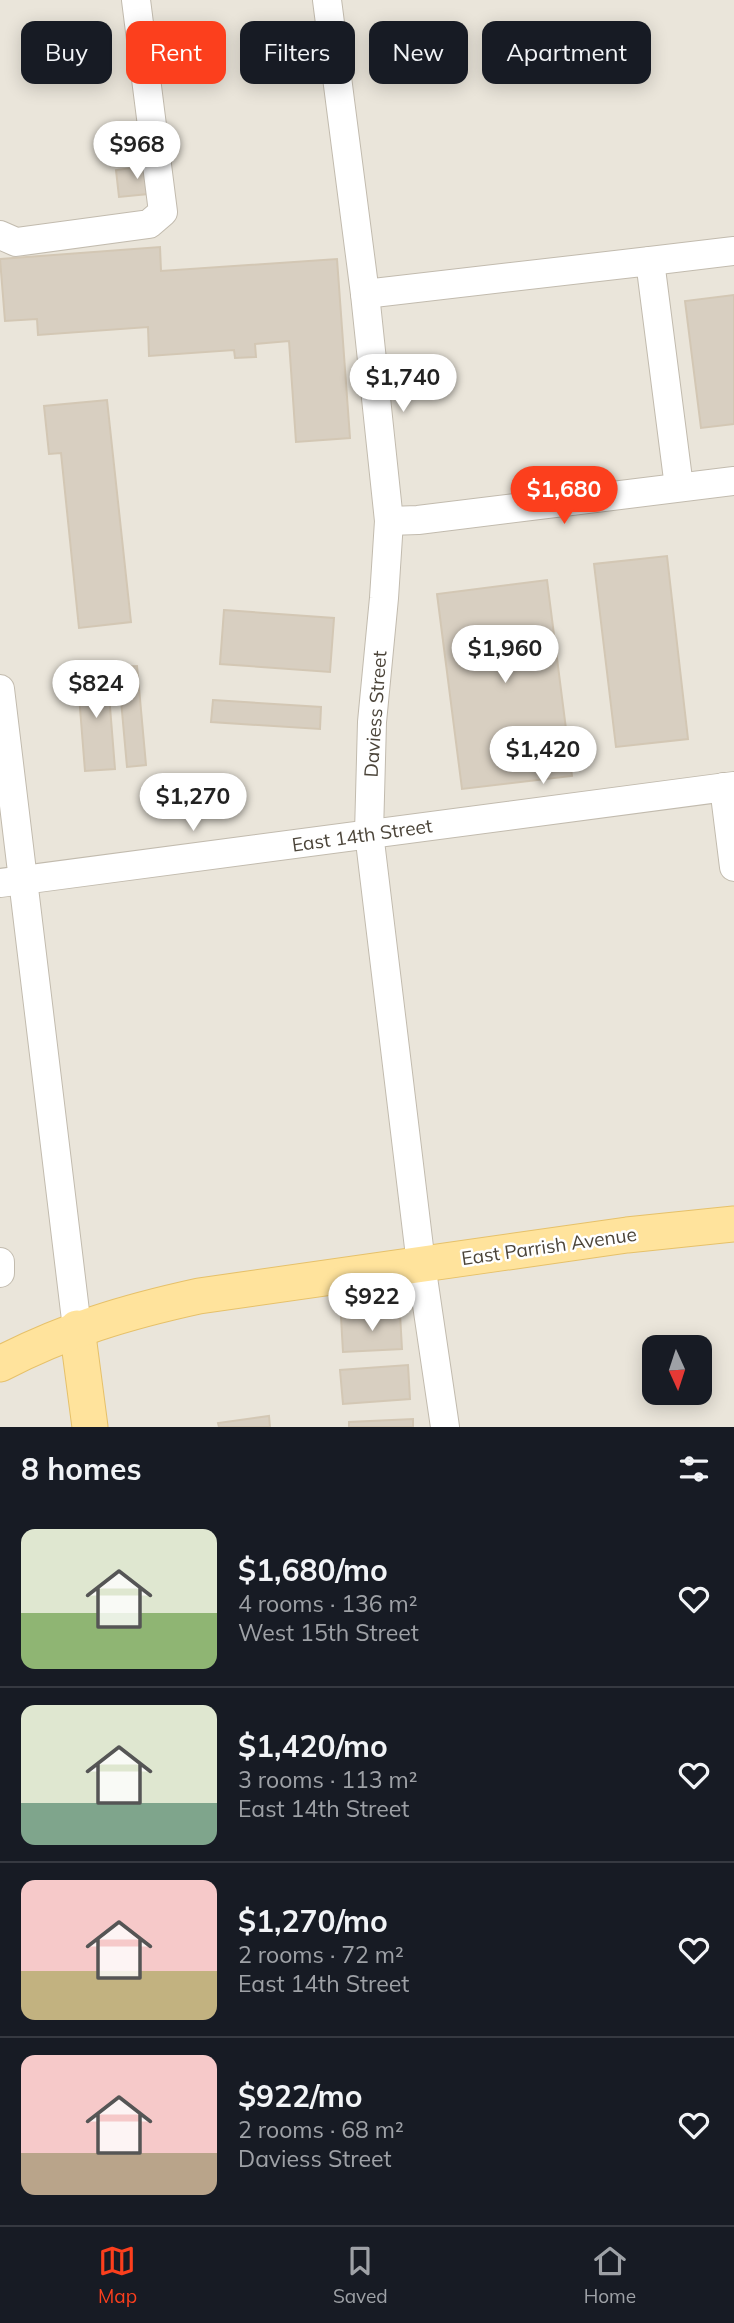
<!DOCTYPE html>
<html lang="en">
<head>
<meta charset="utf-8">
<style>
	:root { --surface:#171b24; --page:#242831; --text:#f1f3f6; --muted:#9ea1a6; --line:#363941; --accent:#fc3f1d }
	body { margin:0; font-family:Mulish,sans-serif; background:var(--page); color:var(--text); height:100vh; display:flex; flex-direction:column; font-size:26px; white-space:nowrap }
	* { box-sizing:border-box; margin:0 }
	p { font-size:23px; color:var(--muted) }
	.icon { flex:none; width:38px; height:38px; fill:none; stroke:currentColor; stroke-width:2; stroke-linecap:round; stroke-linejoin:round }
	.map { position:relative; height:1427px; overflow:hidden }
	.drawer { display:flex; flex-direction:column; background:var(--surface); flex:1 }
	.drawer>* { flex:none }
	.top-card { position:absolute; left:21px; top:21px; width:693px; height:63px; display:flex; gap:14px }
	.needle { width:46px; rotate:177deg }
	.tools { position:absolute; left:642px; top:1335px; display:grid; gap:14px }
	.tools a { display:grid; place-items:center; width:70px; height:70px; border-radius:14px; background:var(--surface); box-shadow:0 4px 18px #0003; font-size:35px }
	.price { position:absolute; translate:-50% -60px; padding:0 16px; border-radius:24px; background:#fff; color:#222; font-size:23px; line-height:46px; filter:drop-shadow(0 2px 4px #0008) }
	.price::after { content:''; position:absolute; left:50%; top:42px; width:21px; height:16px; margin-left:-10px; background:inherit; clip-path:polygon(0 0,100% 0,50% 100%) }
	.price.selected { background:var(--accent); color:#fff }
	ul { padding:0; list-style:none }
	li { display:flex; align-items:center; gap:21px; height:175px; padding:0 21px }
	li+li { border-top:2px solid var(--line) }
	li span { display:grid; place-items:center; flex:none; width:196px; height:140px; border-radius:14px; color:#555 }
	li>.icon { margin-inline-start:auto }
	span .icon { width:84px; height:84px; fill:#fffc; stroke-width:1 }
	li b { font-size:30px }
	h2 { display:flex; justify-content:space-between; align-items:center; height:84px; padding:0 21px; font-size:30px }
	.tag { padding:0 24px; border-radius:14px; background:var(--surface); box-shadow:0 4px 18px #0003; font-size:24px; line-height:63px }
	.tag.selected { background:var(--accent); color:#fff }
	.tab-bar { display:flex; justify-content:space-around; align-items:center; height:98px; border-top:2px solid var(--line); background:var(--surface); font-size:19px; color:var(--muted) }
	.tab-bar a { display:grid; justify-items:center; gap:4px }
	.tab-bar .selected { color:var(--accent) }
	.map>svg:first-child { display:block }
	.residential { fill:#eae5da; fill-rule:evenodd }
	.building { fill:#d8cfc1; stroke:#d3c7b4; stroke-width:2 }
	.lines { fill:none; stroke-linecap:round; stroke-linejoin:round }
	.minor-casing { stroke:#c2bbae; stroke-width:30 }
	.major-casing { stroke:#e6c16a; stroke-width:37 }
	.minor { stroke:#fff; stroke-width:28 }
	.major { stroke:#ffe39c; stroke-width:35 }
	.labels { text-anchor:middle; stroke-width:5; stroke-linejoin:round; paint-order:stroke }
	.street-label { font-size:19px; fill:#4b4439; stroke:#fff }
</style>
</head>
<body>
<div class="map">
<svg width="734" height="1427" viewBox="0 0 734 1427">
	<rect width="100%" height="100%" fill="#f6f3ec"/>
	<path class="residential" d="M0 0H734V1427H0ZM654 1348H700V1393H654Z"/>
	<g class="building">
		<polygon points="155,165 158,193 119,197 116,170"/>
		<polygon points="160,247 161,271 337,259 350,438 296,442 289,341 255,344 256,357 235,358 234,350 149,356 148,327 38,335 37,319 5,321 0,259"/>
		<polygon points="734,295 734,424 701,428 685,301"/>
		<polygon points="107,400 131,622 79,628 61,453 49,454 44,406"/>
		<polygon points="667,556 688,739 616,747 594,564"/>
		<polygon points="547,580 572,776 462,789 437,594"/>
		<polygon points="224,610 334,618 330,672 220,664"/>
		<polygon points="137,666 146,765 127,767 118,667"/>
		<polygon points="103,668 104,682 108,682 115,769 85,771 77,670"/>
		<polygon points="213,700 321,707 320,729 211,722"/>
		<polygon points="400,1314 402,1349 343,1352 341,1317"/>
		<polygon points="408,1365 410,1399 343,1404 340,1370"/>
		<polygon points="269,1416 270,1427 219,1427 218,1423"/>
		<polygon points="413,1419 413,1427 349,1427 349,1422"/>
	</g>
	<g class="lines">
		<defs>
			<g id="minor">
				<polyline points="327,0 365,294 389,521 384,598 372,722 369,833 421,1264 445,1427"/>
				<polyline points="0,235 16,242 149,224 163,212 136,0"/>
				<polyline points="650,261 734,251"/>
				<polyline points="365,294 650,261 679,487"/>
				<polyline points="389,521 418,520 734,481"/>
				<polyline points="0,689 77,1328"/>
				<polyline points="724,787 734,867"/>
				<polyline points="0,883 734,786"/>
				<polyline points="0,1262 0,1273"/>
			</g>
			<g id="major">
				<polyline points="77,1328 90,1427"/>
				<path d="M0 1364C66 1330 126 1312 199 1296L627 1235 734 1224"/>
			</g>
		</defs>
		<use href="#minor" class="minor-casing"/>
		<use href="#major" class="major-casing"/>
		<use href="#minor" class="minor"/>
		<use href="#major" class="major"/>
	</g>
	<g class="labels">
		<g class="street-label">
			<text transform="translate(375 714) rotate(-86)" y="7">Daviess Street</text>
			<text transform="translate(362 835) rotate(-8)" y="7">East 14th Street</text>
			<text transform="translate(549 1246) rotate(-8)" y="7">East Parrish Avenue</text>
		</g>
	</g>
</svg>
<div class="tools">
<a><svg class="needle" viewBox="-14 -14 28 28"><path d="M0-13l5 13h-10z" fill="#e53935"/><path d="M0 13l5-13h-10z" fill="#9ea1a6"/></svg></a>
</div>
<b class="price" style="left:137px;top:181px">$968</b>
<b class="price" style="left:403px;top:414px">$1,740</b>
<b class="price selected" style="left:564px;top:526px">$1,680</b>
<b class="price" style="left:505px;top:685px">$1,960</b>
<b class="price" style="left:96px;top:720px">$824</b>
<b class="price" style="left:543px;top:786px">$1,420</b>
<b class="price" style="left:193px;top:833px">$1,270</b>
<b class="price" style="left:372px;top:1333px">$922</b>
<div class="top-card">
<a class="tag">Buy</a>
<a class="tag selected">Rent</a>
<a class="tag">Filters</a>
<a class="tag">New</a>
<a class="tag">Apartment</a>
</div>
</div>
<section class="drawer">
<h2>8 homes<svg class="icon" aria-label="filters" viewBox="0 0 24 24"><path d="M4 7h16M4 17h16"/><circle cx="9" cy="7" r="2"/><circle cx="15" cy="17" r="2"/></svg></h2>
<ul>
<li><span style="background:linear-gradient(#dfe7d0 60%,#8fb573 0)"><svg class="icon" aria-label="home" viewBox="0 0 24 24"><path d="M3 11l9-7 9 7M6 9v11h12V9"/></svg></span><div><b>$1,680/mo</b><p>4 rooms · 136 m²</p><p>West 15th Street</p></div><svg class="icon" aria-label="heart" viewBox="0 0 24 24"><path d="M12 20l-8-8c-3-5 5-10 8-4 3-6 11-1 8 4z"/></svg></li>
<li><span style="background:linear-gradient(#dfe7d0 70%,#7fa58c 0)"><svg class="icon" aria-label="home" viewBox="0 0 24 24"><path d="M3 11l9-7 9 7M6 9v11h12V9"/></svg></span><div><b>$1,420/mo</b><p>3 rooms · 113 m²</p><p>East 14th Street</p></div><svg class="icon" aria-label="heart" viewBox="0 0 24 24"><path d="M12 20l-8-8c-3-5 5-10 8-4 3-6 11-1 8 4z"/></svg></li>
<li><span style="background:linear-gradient(#f6c9c9 65%,#c2b280 0)"><svg class="icon" aria-label="home" viewBox="0 0 24 24"><path d="M3 11l9-7 9 7M6 9v11h12V9"/></svg></span><div><b>$1,270/mo</b><p>2 rooms · 72 m²</p><p>East 14th Street</p></div><svg class="icon" aria-label="heart" viewBox="0 0 24 24"><path d="M12 20l-8-8c-3-5 5-10 8-4 3-6 11-1 8 4z"/></svg></li>
<li><span style="background:linear-gradient(#f6c9c9 70%,#b9a48a 0)"><svg class="icon" aria-label="home" viewBox="0 0 24 24"><path d="M3 11l9-7 9 7M6 9v11h12V9"/></svg></span><div><b>$922/mo</b><p>2 rooms · 68 m²</p><p>Daviess Street</p></div><svg class="icon" aria-label="heart" viewBox="0 0 24 24"><path d="M12 20l-8-8c-3-5 5-10 8-4 3-6 11-1 8 4z"/></svg></li>
</ul>
</section>
<nav class="tab-bar">
<a class="selected"><svg class="icon" aria-label="map" viewBox="0 0 24 24"><path d="M3 6l6-2 6 2 6-2v14l-6 2-6-2-6 2zM9 4v14M15 6v14"/></svg>Map</a>
<a><svg class="icon" aria-label="saved" viewBox="0 0 24 24"><path d="M7 4h10v16l-5-4-5 4z"/></svg>Saved</a>
<a><svg class="icon" aria-label="home" viewBox="0 0 24 24"><path d="M3 11l9-7 9 7M6 9v11h12V9"/></svg>Home</a>
</nav>
</body>
</html>
